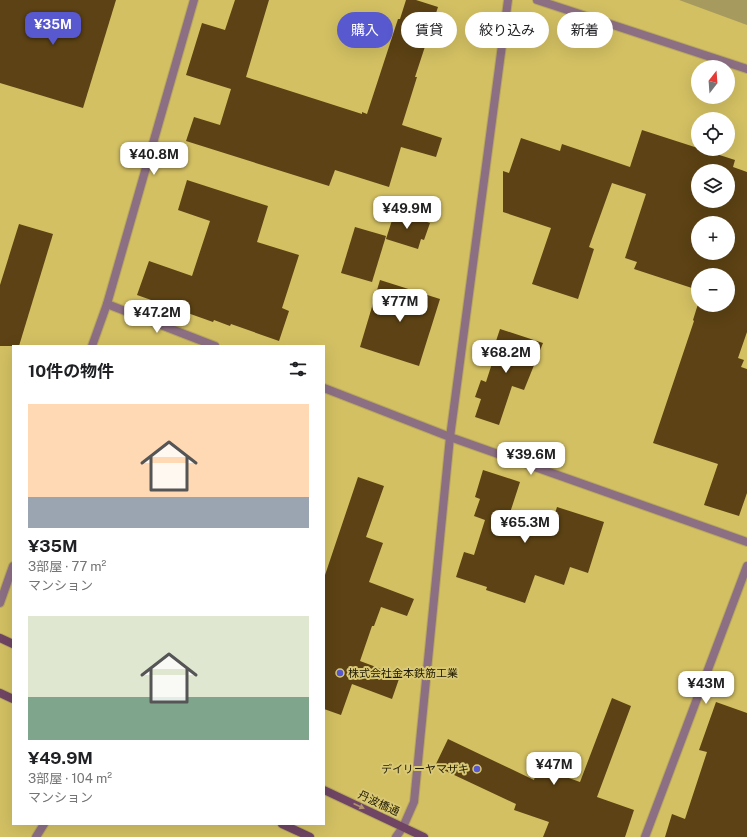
<!DOCTYPE html>
<html lang="ja">
<head>
<meta charset="utf-8">
<style>
	:root { --surface:#fff; --page:#f6f6f6; --text:#202124; --muted:#757577; --accent:#5858cf }
	body { margin:0; font-family:"Public Sans","Noto Sans JP",sans-serif; background:var(--page); color:var(--text); height:100vh; display:flex; flex-direction:column; font-size:15px; white-space:nowrap }
	* { box-sizing:border-box; margin:0 }
	p { font-size:13px; color:var(--muted) }
	.icon { flex:none; width:22px; height:22px; fill:none; stroke:currentColor; stroke-width:2; stroke-linecap:round; stroke-linejoin:round }
	.map { position:relative; flex:1; overflow:hidden }
	.panel { position:absolute; left:12px; top:345px; width:313px; height:480px; display:flex; flex-direction:column; background:var(--surface); border-radius:0px; box-shadow:0 4px 16px #0002 }
	.panel>* { flex:none }
	.hud { position:absolute; left:337px; top:12px; width:350px; height:36px; display:flex; gap:8px }
	.needle { width:26px; rotate:17deg }
	.fabs { position:absolute; left:691px; top:60px; display:grid; gap:8px }
	.fabs a { display:grid; place-items:center; width:44px; height:44px; border-radius:50%; background:var(--surface); box-shadow:0 4px 16px #0002; font-size:20px }
	.price { position:absolute; translate:-50% -34px; padding:0 9px; border-radius:8px; background:#fff; color:#222; font-size:13px; line-height:26px; filter:drop-shadow(0 1px 2px #0008) }
	.price::after { content:''; position:absolute; left:50%; top:24px; width:12px; height:9px; margin-left:-6px; background:inherit; clip-path:polygon(0 0,100% 0,50% 100%) }
	.price.active { background:var(--accent); color:#fff }
	ul { padding:0; list-style:none }
	li { display:grid; align-content:center; gap:8px; height:212px; padding:0 16px }
	li span { display:grid; place-items:center; height:124px; border-radius:0px; color:#555 }
	li>.icon { margin-inline-start:auto }
	span .icon { width:72px; height:72px; fill:#fffc; stroke-width:1 }
	li b { font-size:17px }
	h2 { display:flex; justify-content:space-between; align-items:center; height:48px; padding:0 16px; font-size:17px }
	.tag { padding:0 14px; border-radius:18px; background:var(--surface); box-shadow:0 4px 16px #0002; font-size:14px; line-height:36px }
	.tag.active { background:var(--accent); color:#fff }
	.map>svg:first-child { display:block }
	.built { fill:#d3c063; fill-rule:evenodd }
	.green { fill:#a69a5f }
	.building { fill:#5c4214; fill-rule:evenodd }
	.lines { fill:none; stroke-linecap:round; stroke-linejoin:round }
	.lane-casing { stroke:#b8a85f; stroke-width:10 }
	.street-casing { stroke:#b8a85f; stroke-width:10 }
	.secondary-casing { stroke:#b8a85f; stroke-width:10 }
	.lane { stroke:#8d6f83; stroke-width:8 }
	.street { stroke:#8d6f83; stroke-width:8 }
	.secondary { stroke:#6f4563; stroke-width:8 }
	.oneway { fill:#af946d }
	.poi-dot { fill:#5858cf; stroke:#d9c874; stroke-width:1.5 }
	.labels { text-anchor:middle; stroke-width:4; stroke-linejoin:round; paint-order:stroke }
	.poi-label { font-size:11px; fill:#1f1901; stroke:#d9c874; text-anchor:start }
	.street-label { font-size:11px; fill:#1f1901; stroke:#d9c874 }
</style>
</head>
<body>
<div class="map">
<svg width="747" height="837" viewBox="0 0 747 837">
	<rect width="100%" height="100%" fill="#d9c874"/>
	<path class="built" d="M0 0H747V837H0ZM698 67H728V97H698ZM698 119H728V149H698ZM698 171H728V201H698ZM698 223H728V253H698ZM698 275H728V305H698ZM13 346H324V824H13Z"/>
	<polygon class="green" points="679,0 747,0 747,25"/>
	<g class="building">
		<polygon points="0,0 116,0 83,108 0,83"/>
		<polygon points="235,0 269,0 246,77 362,114 362,112 367,114 398,19 400,19 406,0 416,0 438,7 415,77 417,77 402,125 442,138 436,157 401,147 389,187 335,170 329,186 186,141 194,117 220,125 231,89 186,75 202,23 225,30"/>
		<path d="M642 130 735 160 733 167 747 172V332L738 358 744 360 741 367 747 369V493L739 516 704 505 718 464 653 443 694 321 693 320 698 304 728 305V275H698V290L634 269 637 262 625 258 646 194 612 183 589 247 594 249 578 299 532 284 551 228 503 212V171L509 173 521 138 560 151 562 144 630 167ZM698 171H728V201H698ZM698 223H728V253H698Z"/>
		<polygon points="187,180 268,206 257,242 299,255 282,308 289,311 279,341 231,324 230,326 214,320 213,322 137,295 149,261 192,276 210,221 178,210"/>
		<polygon points="395,211 430,223 424,240 421,239 418,249 386,239"/>
		<polygon points="19,224 53,234 19,346 0,346 0,285"/>
		<polygon points="355,227 386,236 372,282 341,273"/>
		<polygon points="380,280 440,299 419,366 360,347"/>
		<polygon points="500,329 543,343 524,390 512,386 499,425 475,417 481,399 475,397 481,380 486,382 497,348 494,347"/>
		<polygon points="483,470 520,482 508,519 549,532 557,507 604,522 588,573 570,567 564,585 535,575 525,603 486,590 487,587 456,577 464,552 474,555 485,520 474,516 480,499 475,497"/>
		<polygon points="358,477 384,486 366,537 383,543 369,582 414,599 407,616 381,607 374,626 372,626 360,661 400,676 392,699 352,684 341,715 324,709 324,578"/>
		<polygon points="612,698 631,706 597,797 634,810 625,837 543,837 549,822 514,810 516,804 435,766 448,739 534,780 538,767 580,782"/>
		<polygon points="716,702 747,713 747,837 665,837 672,814 685,819 707,752 699,750"/>
	</g>
	<g class="lines">
		<defs>
			<polyline id="lane" points="36,837 44,824"/>
			<g id="street">
				<polyline points="537,0 747,69"/>
				<polyline points="107,304 215,346"/>
				<polyline points="92,346 107,304 194,0"/>
				<polyline points="324,388 450,437 747,542"/>
				<polyline points="0,603 13,566"/>
				<polyline points="396,837 403,827 414,802 450,437 508,0"/>
				<polyline points="645,837 747,566"/>
			</g>
			<g id="secondary">
				<polyline points="0,638 13,644"/>
				<polyline points="0,693 13,699"/>
				<polyline points="324,790 424,837"/>
				<polyline points="282,824 310,837"/>
			</g>
		</defs>
		<use href="#lane" class="lane-casing"/>
		<use href="#street" class="street-casing"/>
		<use href="#secondary" class="secondary-casing"/>
		<use href="#lane" class="lane"/>
		<use href="#street" class="street"/>
		<use href="#secondary" class="secondary"/>
	</g>
	<defs><path id="oneway-solid" d="M-6-.8H1V-3.2L6.5 0L1 3.2V.8H-6Z"/></defs>
	<use class="oneway" href="#oneway-solid" transform="translate(359 806) rotate(25)"/>
	<g class="poi-dot">
		<circle cx="340" cy="673" r="4"/>
		<circle cx="477" cy="769" r="4"/>
	</g>
	<g class="labels">
		<g class="poi-label">
			<text x="348" y="677">株式会社金本鉄筋工業</text>
			<text x="469" y="773" text-anchor="end">デイリーヤマザキ</text>
		</g>
		<g class="street-label">
			<text transform="translate(379 803) rotate(25)" y="4">丹波橋通</text>
		</g>
	</g>
</svg>
<div class="fabs">
<a><svg class="needle" viewBox="-14 -14 28 28"><path d="M0-13l5 13h-10z" fill="#e53935"/><path d="M0 13l5-13h-10z" fill="#757577"/></svg></a>
<a><svg class="icon" aria-label="locate" viewBox="0 0 24 24"><circle cx="12" cy="12" r="6"/><path d="M12 2v4M12 18v4M2 12h4M18 12h4"/></svg></a>
<a><svg class="icon" aria-label="layers" viewBox="0 0 24 24"><path d="M12 4l9 5-9 5-9-5zM3 14l9 5 9-5"/></svg></a>
<a>+</a>
<a>−</a>
</div>
<b class="price active" style="left:53px;top:46px">¥35M</b>
<b class="price" style="left:154px;top:176px">¥40.8M</b>
<b class="price" style="left:407px;top:230px">¥49.9M</b>
<b class="price" style="left:400px;top:323px">¥77M</b>
<b class="price" style="left:157px;top:334px">¥47.2M</b>
<b class="price" style="left:506px;top:374px">¥68.2M</b>
<b class="price" style="left:531px;top:476px">¥39.6M</b>
<b class="price" style="left:525px;top:544px">¥65.3M</b>
<b class="price" style="left:706px;top:705px">¥43M</b>
<b class="price" style="left:554px;top:786px">¥47M</b>
<div class="hud">
<a class="tag active">購入</a>
<a class="tag">賃貸</a>
<a class="tag">絞り込み</a>
<a class="tag">新着</a>
</div>
<section class="panel">
<h2>10件の物件<svg class="icon" aria-label="filters" viewBox="0 0 24 24"><path d="M4 7h16M4 17h16"/><circle cx="9" cy="7" r="2"/><circle cx="15" cy="17" r="2"/></svg></h2>
<ul>
<li><span style="background:linear-gradient(#ffd9b3 75%,#9aa5b1 0)"><svg class="icon" aria-label="home" viewBox="0 0 24 24"><path d="M3 11l9-7 9 7M6 9v11h12V9"/></svg></span><div><b>¥35M</b><p>3部屋 · 77 m²</p><p>マンション</p></div></li>
<li><span style="background:linear-gradient(#dfe7d0 65%,#7fa58c 0)"><svg class="icon" aria-label="home" viewBox="0 0 24 24"><path d="M3 11l9-7 9 7M6 9v11h12V9"/></svg></span><div><b>¥49.9M</b><p>3部屋 · 104 m²</p><p>マンション</p></div></li>
</ul>
</section>
</div>
</body>
</html>
